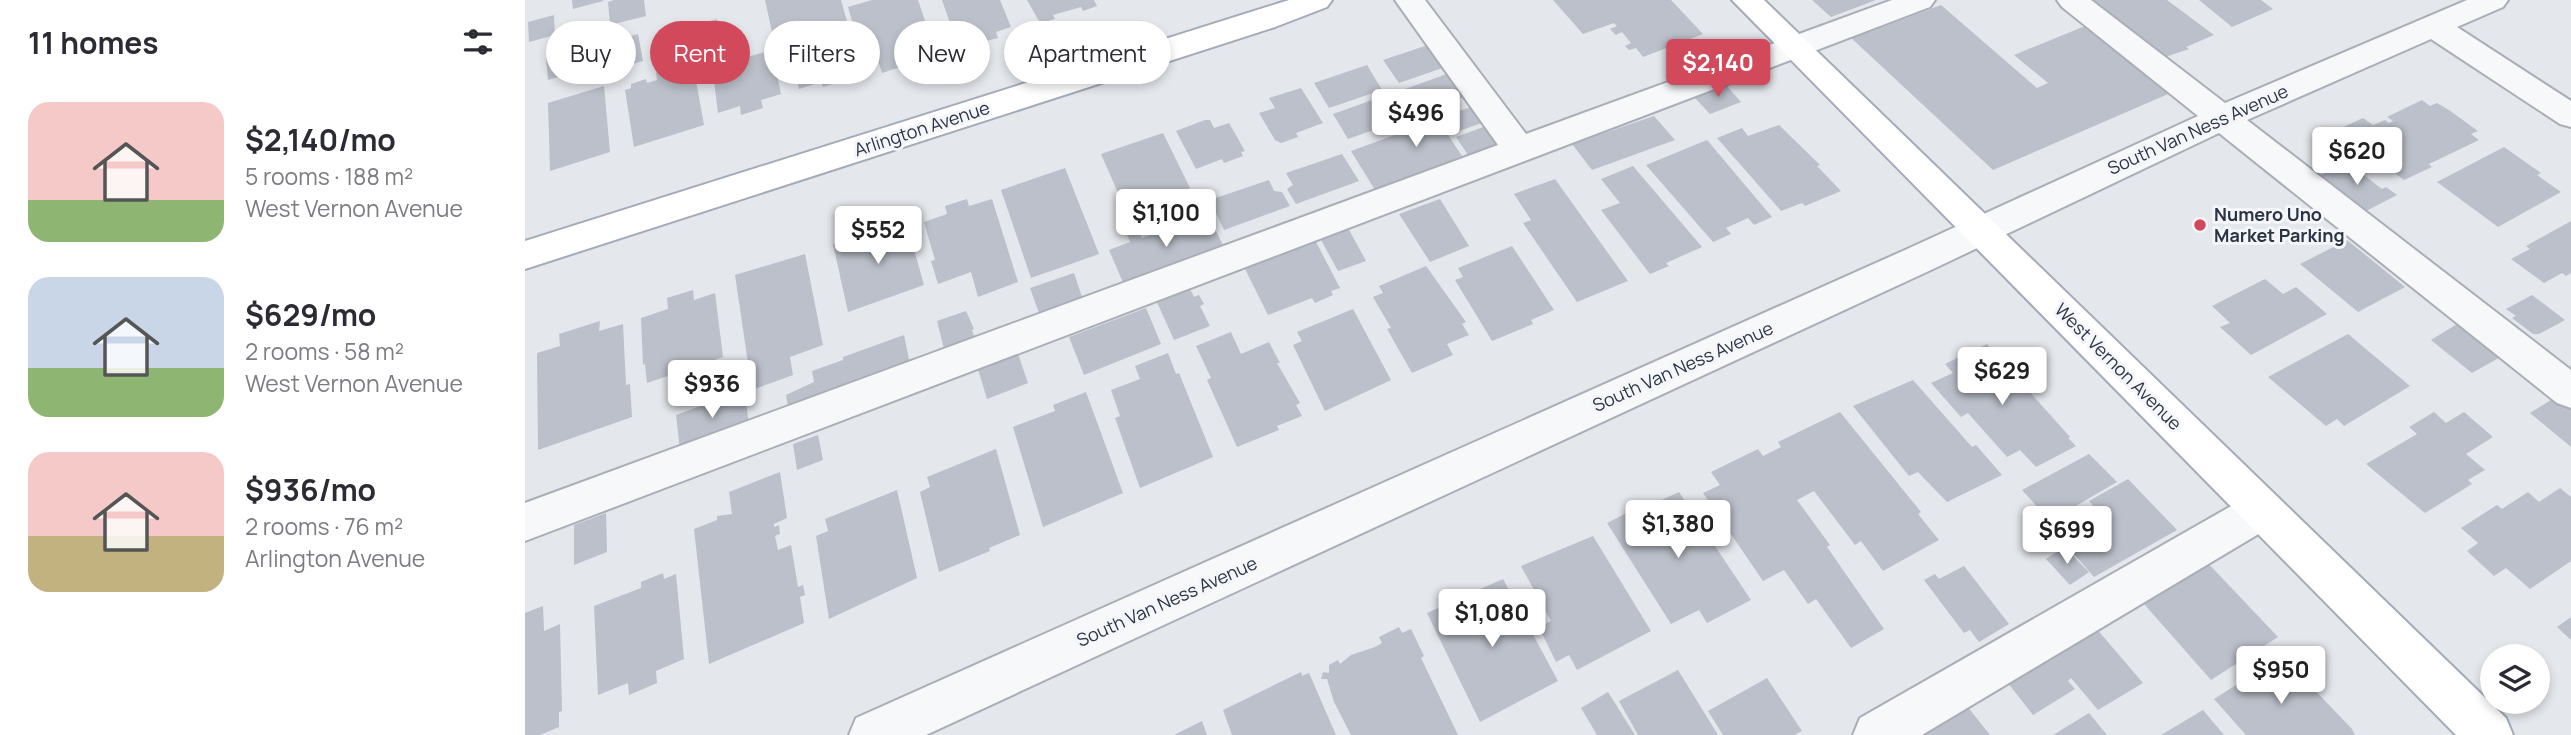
<!DOCTYPE html>
<html lang="en">
<head>
<meta charset="utf-8">
<style>
	:root { --surface:#fff; --page:#f7f7f7; --text:#2b2b33; --muted:#7c7c81; --accent:#d1495b }
	body { margin:0; font-family:Manrope,sans-serif; background:var(--page); color:var(--text); height:100vh; display:flex; flex-direction:column; font-size:26px; white-space:nowrap }
	* { box-sizing:border-box; margin:0 }
	p { font-size:23px; color:var(--muted) }
	.icon { flex:none; width:38px; height:38px; fill:none; stroke:currentColor; stroke-width:2; stroke-linecap:round; stroke-linejoin:round }
	.map { position:relative; flex:1; overflow:hidden }
	.sheet { display:flex; flex-direction:column; background:var(--surface); width:525px }
	.sheet>* { flex:none }
	.banner { position:absolute; left:21px; top:21px; width:665px; height:63px; display:flex; gap:14px }
	.controls { position:absolute; left:1955px; top:644px; display:grid; gap:14px }
	.controls a { display:grid; place-items:center; width:70px; height:70px; border-radius:50%; background:var(--surface); box-shadow:0 4px 10px #0003; font-size:35px }
	.price { position:absolute; translate:-50% -60px; padding:0 16px; border-radius:7px; background:#fff; color:#222; font-size:23px; line-height:46px; filter:drop-shadow(0 2px 4px #0008) }
	.price::after { content:''; position:absolute; left:50%; top:42px; width:21px; height:16px; margin-left:-10px; background:inherit; clip-path:polygon(0 0,100% 0,50% 100%) }
	.price.selected { background:var(--accent); color:#fff }
	ul { padding:0; list-style:none }
	li { display:flex; align-items:center; gap:21px; height:175px; padding:0 28px }
	li span { display:grid; place-items:center; flex:none; width:196px; height:140px; border-radius:21px; color:#555 }
	li>.icon { margin-inline-start:auto }
	span .icon { width:84px; height:84px; fill:#fffc; stroke-width:1 }
	li b { font-size:30px }
	h2 { display:flex; justify-content:space-between; align-items:center; height:84px; padding:0 28px; font-size:30px }
	.pill { padding:0 24px; border-radius:32px; background:var(--surface); box-shadow:0 4px 10px #0003; font-size:24px; line-height:63px }
	.pill.selected { background:var(--accent); color:#fff }
	main { display:flex; flex:1; min-height:0 }
	.map>svg:first-child { display:block }
	.building { fill:#bbc0ca }
	.lines { fill:none; stroke-linecap:round; stroke-linejoin:round }
	.minor-casing { stroke:#a9aeb7; stroke-width:4 }
	.major-casing { stroke:#a3abb8; stroke-width:4 }
	.minor { fill:#f7f8fa; fill-rule:evenodd }
	.major { fill:#fff; fill-rule:evenodd }
	.poi-dot { fill:#d1495b; stroke:#f4f6f9; stroke-width:2.5 }
	.labels { text-anchor:middle; stroke-width:6; stroke-linejoin:round; paint-order:stroke }
	.street-label { font-size:18px; fill:#2b3445; stroke:#f4f6f9 }
	.poi-label { font-size:18px; font-weight:bold; fill:#2b3445; stroke:#f4f6f9; text-anchor:start }
</style>
</head>
<body>
<main>
<section class="sheet">
<h2>11 homes<svg class="icon" aria-label="filters" viewBox="0 0 24 24"><path d="M4 7h16M4 17h16"/><circle cx="9" cy="7" r="2"/><circle cx="15" cy="17" r="2"/></svg></h2>
<ul>
<li><span style="background:linear-gradient(#f6c9c9 70%,#8fb573 0)"><svg class="icon" aria-label="home" viewBox="0 0 24 24"><path d="M3 11l9-7 9 7M6 9v11h12V9"/></svg></span><div><b>$2,140/mo</b><p>5 rooms · 188 m²</p><p>West Vernon Avenue</p></div></li>
<li><span style="background:linear-gradient(#c9d6e8 65%,#8fb573 0)"><svg class="icon" aria-label="home" viewBox="0 0 24 24"><path d="M3 11l9-7 9 7M6 9v11h12V9"/></svg></span><div><b>$629/mo</b><p>2 rooms · 58 m²</p><p>West Vernon Avenue</p></div></li>
<li><span style="background:linear-gradient(#f6c9c9 60%,#c2b280 0)"><svg class="icon" aria-label="home" viewBox="0 0 24 24"><path d="M3 11l9-7 9 7M6 9v11h12V9"/></svg></span><div><b>$936/mo</b><p>2 rooms · 76 m²</p><p>Arlington Avenue</p></div></li>
</ul>
</section>
<div class="map">
<svg width="2046" height="735" viewBox="0 0 2046 735">
	<rect width="100%" height="100%" fill="#e4e7ec"/>
	<g class="building">
		<polygon points="47,0 78,0 78,1 48,9"/>
		<polygon points="89,0 119,0 121,16 85,25 83,2"/>
		<polygon points="240,0 316,0 336,71 313,77 314,82 298,87 296,82 274,89 270,72 273,71 263,38 249,41"/>
		<polygon points="347,0 393,0 404,33 408,31 414,48 410,49 412,55 357,73 342,27 330,31 323,7"/>
		<polygon points="417,0 475,0 486,27 471,32 473,38 450,44 448,39 432,43"/>
		<polygon points="502,0 569,0 572,6 558,11 556,7 528,15 530,19 515,23"/>
		<polygon points="1028,0 1146,0 1178,34 1118,57 1111,48 1104,50 1100,46 1106,43 1097,32 1091,35 1085,29 1092,26 1089,23 1058,34"/>
		<polygon points="1287,0 1351,0 1306,17"/>
		<polygon points="1567,0 1642,0 1689,35 1661,47 1664,49 1637,58 1571,7 1575,6"/>
		<polygon points="1674,0 1736,0 1748,9 1707,27"/>
		<polygon points="1416,5 1512,88 1523,83 1489,55 1565,24 1650,91 1468,170 1324,36 1341,30 1344,32"/>
		<polygon points="29,15 30,35 4,42 3,22"/>
		<polygon points="192,19 195,39 168,47 165,26"/>
		<polygon points="113,34 118,61 89,69 88,41"/>
		<polygon points="81,41 83,62 23,80 21,59"/>
		<polygon points="909,43 926,65 874,83 858,60"/>
		<polygon points="247,50 256,94 236,100 238,108 216,115 215,106 193,113 189,81 186,82 184,68"/>
		<polygon points="165,63 166,71 169,70 179,125 109,147 100,90 106,88 106,84 121,79 122,83 132,80 131,72"/>
		<polygon points="842,65 857,90 804,108 789,83"/>
		<polygon points="930,71 947,94 897,113 880,89"/>
		<polygon points="1201,85 1216,102 1185,114 1169,97"/>
		<polygon points="79,86 85,152 25,171 23,103"/>
		<polygon points="776,88 798,123 771,133 773,137 756,143 750,140 734,113 750,108 744,98"/>
		<polygon points="861,95 877,120 823,139 808,114"/>
		<polygon points="1897,100 1905,106 1912,103 1924,110 1953,131 1946,134 1954,140 1904,164 1907,167 1879,180 1812,130 1838,118 1848,125 1860,120 1864,123 1868,121 1862,117"/>
		<polygon points="954,104 965,120 923,135 937,156 911,167 914,172 879,184 876,179 850,190 826,151 881,131 879,128 902,120 904,122"/>
		<polygon points="1129,116 1150,140 1067,170 1047,144"/>
		<polygon points="680,120 685,120 689,128 704,123 720,151 716,152 718,156 699,163 697,159 671,169 651,131"/>
		<polygon points="1254,125 1295,165 1292,166 1316,191 1280,206 1277,203 1256,211 1192,138 1217,128 1223,136"/>
		<polygon points="961,126 976,147 945,158 931,137"/>
		<polygon points="638,133 665,188 601,211 576,154"/>
		<polygon points="1182,140 1247,217 1229,225 1223,218 1201,228 1206,234 1188,242 1121,165"/>
		<polygon points="1979,147 2016,173 2012,175 2036,192 1973,227 1912,182"/>
		<polygon points="817,154 834,181 771,204 762,189 768,185 761,173"/>
		<polygon points="1822,162 1857,189 1861,187 1872,195 1841,211 1794,176"/>
		<polygon points="1108,166 1177,247 1141,263 1144,266 1125,274 1076,210 1095,203 1076,179"/>
		<polygon points="540,168 574,254 506,278 476,190"/>
		<polygon points="1030,179 1103,281 1052,302 998,223 1006,220 989,194"/>
		<polygon points="744,180 749,191 757,192 765,206 699,230 685,200"/>
		<polygon points="442,199 444,206 467,199 493,282 453,297 446,272 413,284 406,261 410,260 399,222 422,214 420,206"/>
		<polygon points="915,199 944,246 905,262 874,214"/>
		<polygon points="664,212 667,219 682,213 700,249 600,287 584,250 605,242 602,234 613,230 617,238 657,223 654,216"/>
		<polygon points="381,221 399,285 323,312 308,244"/>
		<polygon points="2046,221 2046,273 2041,276 2037,273 2019,283 1986,259 2005,249 2001,246"/>
		<polygon points="823,228 841,261 813,271 795,238"/>
		<polygon points="790,240 815,288 806,291 808,295 790,303 787,298 743,315 719,267"/>
		<polygon points="1822,240 1880,287 1833,312 1775,264"/>
		<polygon points="987,246 1029,310 1006,320 1008,324 967,341 930,280 938,277 933,268"/>
		<polygon points="280,254 298,345 265,357 268,375 227,390 210,275"/>
		<polygon points="901,266 941,322 937,324 944,335 922,344 928,355 887,373 862,329 866,328 848,297 858,293 854,286"/>
		<polygon points="549,273 557,297 514,313 505,288"/>
		<polygon points="1740,279 1758,294 1771,287 1802,314 1726,355 1695,327 1705,323 1687,306"/>
		<polygon points="664,287 669,297 674,295 679,304 675,306 685,326 649,340 631,300"/>
		<polygon points="168,290 169,300 190,293 198,357 122,383 120,364 118,365 116,318 143,309 142,298"/>
		<polygon points="2007,295 2040,320 2014,334 2008,334 1987,318 1991,316 1981,309"/>
		<polygon points="621,308 636,344 559,375 544,337"/>
		<polygon points="828,309 866,380 800,411 768,345 777,341 772,332"/>
		<polygon points="441,311 449,329 447,330 451,342 420,353 412,321"/>
		<polygon points="75,321 74,331 98,324 101,385 105,384 107,417 13,450 12,353 35,346 34,334"/>
		<polygon points="1937,321 1979,355 1947,373 1906,340"/>
		<polygon points="706,332 716,354 744,342 755,363 752,363 775,403 771,405 777,416 752,426 754,430 712,447 682,380 686,378 671,346"/>
		<polygon points="1823,334 1885,386 1819,426 1812,419 1801,426 1743,377"/>
		<polygon points="379,335 386,369 264,413 261,395 289,382 287,371 318,360 318,357"/>
		<polygon points="1462,344 1545,437 1543,438 1551,446 1511,467 1495,450 1482,457 1443,413 1436,417 1406,383 1428,373 1420,364"/>
		<polygon points="492,351 503,383 462,399 452,366"/>
		<polygon points="643,353 651,374 654,373 688,457 615,488 590,418 595,416 586,390 615,379 610,366"/>
		<polygon points="1388,380 1447,447 1451,445 1477,475 1422,502 1393,472 1384,476 1328,406"/>
		<polygon points="219,390 224,424 155,450 151,415"/>
		<polygon points="561,392 598,493 518,527 488,427 530,411 528,405"/>
		<polygon points="2034,395 2046,405 2046,447 2005,413"/>
		<polygon points="1315,412 1396,512 1393,514 1414,540 1358,571 1336,541 1330,545 1289,491 1272,500 1305,545 1302,547 1359,629 1326,648 1291,599 1283,604 1259,570 1238,581 1178,493 1195,485 1186,472 1233,449 1238,456 1256,447 1253,442"/>
		<polygon points="1909,412 1921,423 1939,412 1968,437 1941,454 1960,470 1943,480 1947,484 1900,513 1841,464 1892,434 1884,427"/>
		<polygon points="293,435 298,460 272,470 268,444"/>
		<polygon points="471,449 495,535 464,548 465,551 414,572 395,492 405,487 402,477"/>
		<polygon points="1564,454 1592,482 1525,521 1497,490"/>
		<polygon points="255,472 262,518 249,524 249,527 254,525 255,534 250,536 253,550 266,545 273,587 278,585 280,595 275,597 279,623 184,664 169,529 192,520 192,516 207,514 204,492"/>
		<polygon points="1603,479 1652,530 1569,577 1531,533 1571,509 1564,501"/>
		<polygon points="2035,488 2046,497 2046,561 2005,589 1981,568 1969,576 1942,551 1953,543 1936,528 1972,505 1977,509 2003,492 2014,502"/>
		<polygon points="372,490 392,578 304,619 291,536 303,531 300,519"/>
		<polygon points="1154,492 1226,600 1182,623 1174,610 1146,624 1082,523 1126,501 1128,504"/>
		<polygon points="81,513 82,552 49,565 49,525"/>
		<polygon points="1068,536 1126,631 1052,670 1044,655 1031,662 1014,627 1026,621 996,566"/>
		<polygon points="1539,547 1564,572 1545,585 1521,559"/>
		<polygon points="1678,558 1753,637 1686,680 1613,597"/>
		<polygon points="1439,566 1484,624 1454,642 1445,630 1439,633 1399,580 1410,574 1414,579"/>
		<polygon points="138,573 139,579 151,574 159,659 131,671 132,683 104,695 103,683 73,695 69,606 116,588 116,582"/>
		<polygon points="978,579 1033,681 955,722 902,613"/>
		<polygon points="18,606 19,631 35,624 37,711 34,712 34,727 15,735 0,735 0,613"/>
		<polygon points="2046,617 2046,640 2032,627"/>
		<polygon points="1564,620 1618,683 1573,710 1546,678 1543,681 1550,689 1508,715 1479,678"/>
		<polygon points="874,627 877,633 886,629 899,656 896,658 933,735 826,735 809,702 802,679 796,679 798,672 804,673 804,665 813,660 815,664 826,655 850,647 857,643 854,637"/>
		<polygon points="1761,660 1827,729 1830,735 1721,735 1689,699 1719,680 1723,684"/>
		<polygon points="1153,670 1193,735 1113,735 1094,701"/>
		<polygon points="776,672 777,676 784,673 811,735 707,735 698,710"/>
		<polygon points="1242,678 1277,731 1269,735 1198,735 1183,711"/>
		<polygon points="1083,692 1110,735 1072,735 1056,708"/>
		<polygon points="1438,701 1465,735 1401,735 1395,726"/>
		<polygon points="1678,710 1699,735 1636,735"/>
		<polygon points="1564,713 1582,735 1528,735"/>
		<polygon points="677,721 682,735 649,735"/>
	</g>
	<g class="lines">
		<defs>
			<g id="minor">
				<polygon points="870,0 900,0 1001,134 1367,0 1410,0 1405,7 0,541 0,503 973,145"/>
				<polygon points="1532,0 1566,0 1700,103 1942,0 1983,0 1978,7 1932,27 2046,101 2046,127 2035,124 1906,39 1722,120 2046,370 2046,408 2032,403 1694,133 1406,270 401,735 324,735 331,718 1380,250 1673,116 1537,7"/>
				<polygon points="1737,491 1752,497 1758,510 1752,523 1397,735 1328,735 1335,718 1722,497"/>
			</g>
			<g id="major">
				<polygon points="764,0 807,0 802,7 750,27 0,269 0,241"/>
				<polygon points="1207,0 1239,0 1981,718 1988,735 1931,735"/>
			</g>
		</defs>
		<use href="#minor" class="minor-casing"/>
		<use href="#major" class="major-casing"/>
		<use href="#minor" class="minor"/>
		<use href="#major" class="major"/>
	</g>
	<circle class="poi-dot" cx="1675" cy="225" r="7"/>
	<g class="labels">
		<g class="street-label">
			<text transform="translate(397 129) rotate(-18)" y="6">Arlington Avenue</text>
			<text transform="translate(1673 130) rotate(-24)" y="6">South Van Ness Avenue</text>
			<text transform="translate(1158 367) rotate(-24)" y="6">South Van Ness Avenue</text>
			<text transform="translate(1593 367) rotate(45)" y="6">West Vernon Avenue</text>
			<text transform="translate(642 602) rotate(-24)" y="6">South Van Ness Avenue</text>
		</g>
		<g class="poi-label">
			<text x="1689" y="221">Numero Uno<tspan x="1689" dy="21">Market Parking</tspan></text>
		</g>
	</g>
</svg>
<div class="controls">
<a><svg class="icon" aria-label="layers" viewBox="0 0 24 24"><path d="M12 4l9 5-9 5-9-5zM3 14l9 5 9-5"/></svg></a>
</div>
<b class="price selected" style="left:1193px;top:99px">$2,140</b>
<b class="price" style="left:891px;top:149px">$496</b>
<b class="price" style="left:1832px;top:187px">$620</b>
<b class="price" style="left:641px;top:249px">$1,100</b>
<b class="price" style="left:353px;top:266px">$552</b>
<b class="price" style="left:1477px;top:407px">$629</b>
<b class="price" style="left:187px;top:420px">$936</b>
<b class="price" style="left:1153px;top:560px">$1,380</b>
<b class="price" style="left:1542px;top:566px">$699</b>
<b class="price" style="left:967px;top:649px">$1,080</b>
<b class="price" style="left:1756px;top:706px">$950</b>
<div class="banner">
<a class="pill">Buy</a>
<a class="pill selected">Rent</a>
<a class="pill">Filters</a>
<a class="pill">New</a>
<a class="pill">Apartment</a>
</div>
</div>
</main>
</body>
</html>
